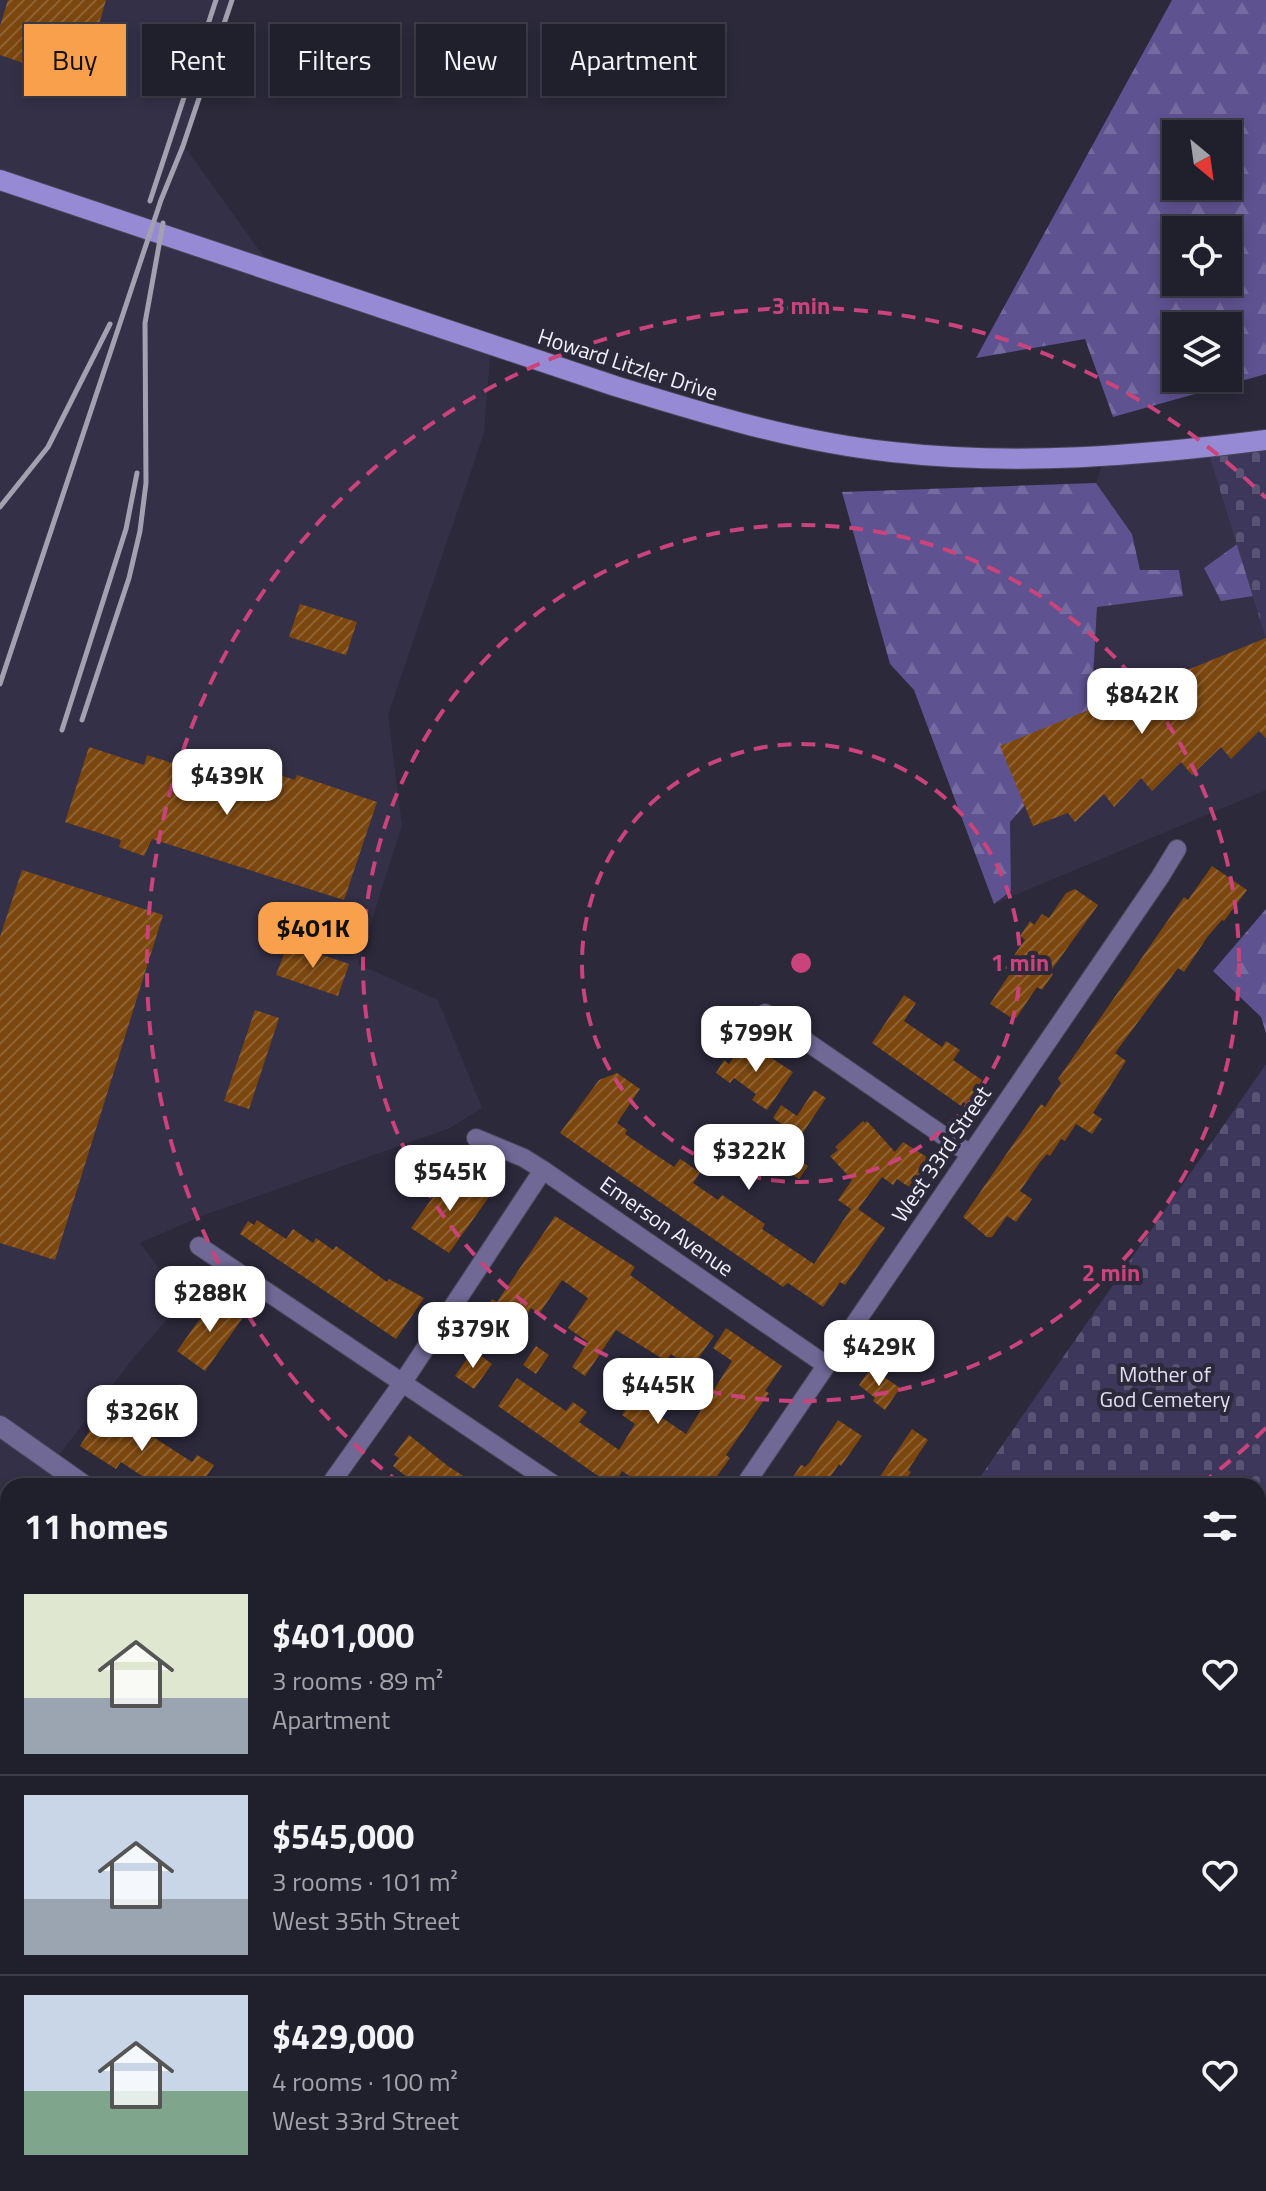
<!DOCTYPE html>
<html lang="en">
<head>
<meta charset="utf-8">
<style>
	:root { --surface:#201f2c; --page:#282734; --text:#f1f3f6; --muted:#a2a2a9; --line:#3d3d48; --accent:#f9a04d }
	body { margin:0; font-family:"Titillium Web",sans-serif; background:var(--page); color:var(--text); height:100vh; display:flex; flex-direction:column; font-size:30px; white-space:nowrap }
	* { box-sizing:border-box; margin:0 }
	p { font-size:26px; color:var(--muted) }
	.icon { flex:none; width:44px; height:44px; fill:none; stroke:currentColor; stroke-width:2; stroke-linecap:round; stroke-linejoin:round }
	.map { position:relative; flex:1; overflow:hidden }
	.drawer { position:absolute; left:0px; top:1478px; width:1266px; height:714px; display:flex; flex-direction:column; background:var(--surface); border-radius:24px 24px 0 0; box-shadow:0 4px 12px #0003,0 0 0 2px var(--line) }
	.drawer>* { flex:none }
	.top-card { position:absolute; left:24px; top:24px; width:800px; height:72px; display:flex; gap:16px }
	.needle { width:52px; rotate:151deg }
	.fabs { position:absolute; left:1162px; top:120px; display:grid; gap:16px }
	.fabs a { display:grid; place-items:center; width:80px; height:80px; border-radius:0px; background:var(--surface); box-shadow:0 4px 12px #0003,0 0 0 2px var(--line); font-size:40px }
	.price { position:absolute; translate:-50% -68px; padding:0 18px; border-radius:16px; background:#fff; color:#222; font-size:26px; line-height:52px; filter:drop-shadow(0 2px 4px #0008) }
	.price::after { content:''; position:absolute; left:50%; top:48px; width:24px; height:18px; margin-left:-12px; background:inherit; clip-path:polygon(0 0,100% 0,50% 100%) }
	.price.selected { background:var(--accent); color:#111 }
	ul { padding:0; list-style:none }
	li { display:flex; align-items:center; gap:24px; height:200px; padding:0 24px }
	li+li { border-top:2px solid var(--line) }
	li span { display:grid; place-items:center; flex:none; width:224px; height:160px; border-radius:0px; color:#555 }
	li>.icon { margin-inline-start:auto }
	span .icon { width:96px; height:96px; fill:#fffc; stroke-width:1 }
	li b { font-size:34px }
	h2 { display:flex; justify-content:space-between; align-items:center; height:96px; padding:0 24px; font-size:34px }
	.chip { padding:0 28px; border-radius:0px; background:var(--surface); box-shadow:0 4px 12px #0003,0 0 0 2px var(--line); font-size:28px; line-height:72px }
	.chip.selected { background:var(--accent); color:#111 }
	.map>svg:first-child { display:block }
	.built { fill:#343047 }
	.forest { fill:url(#forest-firs); fill-rule:evenodd }
	.cemetery { fill:url(#cemetery-stones) }
	.building { fill:url(#building-hatch) }
	.lines { fill:none; stroke-linecap:round; stroke-linejoin:round }
	.minor-casing { stroke:#474555; stroke-width:20 }
	.tertiary-casing { stroke:#474555; stroke-width:22 }
	.secondary-casing { stroke:#474555; stroke-width:22 }
	.minor { stroke:#706996; stroke-width:18 }
	.tertiary { stroke:#706996; stroke-width:20 }
	.secondary { stroke:#978ad4; stroke-width:20 }
	.rail { stroke:#a3a1af; stroke-width:5 }
	.ring { fill:none; stroke:#cb437b; stroke-width:4; stroke-dasharray:14 10 }
	.labels { text-anchor:middle; stroke-width:8; stroke-linejoin:round; paint-order:stroke }
	.street-label { font-size:22px; fill:#f1effb; stroke:#2b293a }
	.park-label { font-size:22px; fill:#dfddef; stroke:#2b293a }
	.centre { fill:#cb437b; stroke:#2b293a; stroke-width:4 }
	.ring-label { font-size:24px; text-anchor:middle; font-weight:bold; fill:#cb437b; stroke:#2b293a; stroke-width:8; stroke-linejoin:round; paint-order:stroke }
</style>
</head>
<body>
<div class="map">
<svg width="1266" height="2191" viewBox="0 0 1266 2191">
	<defs>
		<pattern id="forest-firs" width="22" height="20" patternUnits="userSpaceOnUse" patternTransform="scale(2)"><rect width="22" height="20" fill="#5e5290"/><path d="M5 1l3.5 6h-7zM16 11l3.5 6h-7z" fill="#766ba0"/></pattern>
		<pattern id="cemetery-stones" width="16" height="16" patternUnits="userSpaceOnUse" patternTransform="scale(2)"><rect width="16" height="16" fill="#3e375c"/><path d="M2 7V4a2 2 0 0 1 4 0v3zM10 15v-3a2 2 0 0 1 4 0v3z" fill="#5a5474"/></pattern>
		<pattern id="building-hatch" width="6" height="6" patternUnits="userSpaceOnUse" patternTransform="scale(2)"><rect width="6" height="6" fill="#7c470f"/><path d="M-1 1l2-2M0 6l6-6M5 7l2-2" fill="none" stroke="#8f6233"/></pattern>
	</defs>
	<rect width="100%" height="100%" fill="#2b293a"/>
	<g class="built">
		<polygon points="0,0 232,0 184,146 276,273 491,345 484,433 388,715 402,825 358,964 438,1000 482,1108 450,1128 202,1216 140,1243 184,1301 135,1356 53,1463 85,1486 8,1486 8,1956 0,1968"/>
		<polygon points="1207,448 1266,639 1266,790 994,904 1011,891 1009,822 1090,731 1097,607 1140,570 1132,534 1096,483 1104,458"/>
	</g>
	<g class="forest">
		<path d="M1172 0H1266V374L1113 417 1085 339 976 358ZM1228 134V186H1176V134ZM1228 230V282H1176V230ZM1176 326H1228V378H1176Z"/>
		<polygon points="1096,483 1132,534 1140,570 1179,570 1183,596 1097,607 1090,731 1010,822 1011,891 994,904 914,690 890,664 842,492"/>
		<polygon points="1240,542 1266,594 1221,601 1204,568"/>
		<polygon points="1266,909 1266,1033 1261,1017 1213,971"/>
	</g>
	<g class="cemetery">
		<polygon points="1266,440 1266,639 1207,448"/>
		<polygon points="1266,1064 1266,2191 1123,2191 1112,2184 1258,2184 1258,1486 974,1486"/>
	</g>
	<g class="building">
		<polygon points="8,0 106,0 82,83 0,55 0,26"/>
		<polygon points="300,604 357,622 346,655 289,637"/>
		<polygon points="1266,638 1266,738 1259,731 1231,759 1221,747 1192,775 1181,762 1152,791 1141,778 1114,807 1104,794 1075,822 1068,813 1033,826 1000,746"/>
		<polygon points="89,747 144,765 147,755 213,776 219,755 295,780 297,775 377,802 344,900 152,839 144,856 119,847 121,840 65,822"/>
		<polygon points="1212,866 1247,890 1224,921 1222,920 1208,936 1184,972 1178,968 1115,1053 1126,1061 1093,1113 1102,1119 1092,1134 1076,1124 1065,1141 1061,1139 1050,1156 1047,1154 1040,1162 1020,1191 1032,1199 1016,1222 1007,1216 992,1237 987,1237 963,1217 1041,1104 1045,1107 1061,1083 1058,1079 1184,897 1188,900"/>
		<polygon points="22,870 163,915 55,1260 0,1243 0,937"/>
		<polygon points="1075,889 1098,905 1050,972 1053,974 1042,990 1037,987 1016,1018 1011,1015 1010,1017 990,1004 1011,972 1005,968 1025,940 1020,936 1030,921 1034,925 1042,914 1049,918 1066,893"/>
		<polygon points="288,943 349,964 338,996 276,975"/>
		<polygon points="904,995 916,1003 904,1021 942,1047 946,1041 960,1050 953,1060 982,1080 966,1104 963,1102 961,1106 872,1043"/>
		<polygon points="255,1010 279,1018 249,1109 224,1101"/>
		<polygon points="745,1041 793,1072 767,1110 752,1100 756,1094 734,1078 730,1083 716,1073 724,1060 729,1064"/>
		<polygon points="617,1073 640,1089 617,1123 627,1130 625,1134 674,1167 680,1159 685,1162 700,1173 693,1183 718,1200 722,1195 765,1224 762,1229 814,1264 851,1209 838,1200 852,1180 830,1156 838,1150 835,1147 863,1121 865,1123 867,1121 895,1152 903,1142 933,1161 916,1186 911,1183 909,1187 897,1179 893,1185 882,1177 858,1209 885,1228 845,1285 840,1282 823,1307 788,1283 783,1287 560,1133 599,1080"/>
		<polygon points="814,1090 826,1098 800,1137 773,1118 781,1105 797,1116"/>
		<polygon points="790,1154 808,1166 799,1179 781,1167"/>
		<polygon points="448,1176 459,1183 462,1179 489,1197 449,1253 411,1228"/>
		<polygon points="555,1216 635,1267 630,1275 714,1336 691,1368 671,1354 666,1361 616,1330 585,1376 572,1367 588,1342 568,1328 588,1298 562,1280 539,1314 531,1308 517,1334 484,1311 492,1299 497,1302"/>
		<polygon points="257,1220 286,1239 293,1229 313,1243 316,1238 333,1250 336,1246 387,1282 389,1279 424,1298 396,1339 240,1234 248,1221 254,1225"/>
		<polygon points="216,1296 244,1316 205,1371 177,1351"/>
		<polygon points="726,1328 782,1366 765,1391 769,1393 726,1455 730,1458 710,1486 644,1486 622,1471 613,1486 596,1486 601,1478 498,1406 517,1378 566,1411 573,1402 587,1412 579,1422 619,1450 635,1424 622,1415 633,1398 686,1434 732,1361 713,1348"/>
		<polygon points="536,1346 549,1355 536,1374 523,1365"/>
		<polygon points="473,1350 492,1364 474,1389 455,1376"/>
		<polygon points="871,1368 900,1388 885,1410 873,1401 875,1398 859,1385"/>
		<polygon points="105,1406 192,1462 197,1455 214,1465 200,1486 157,1486 121,1462 116,1469 80,1446"/>
		<polygon points="838,1420 862,1436 841,1466 839,1464 824,1486 798,1486 790,1481 801,1465 805,1467 810,1462"/>
		<polygon points="912,1429 928,1440 908,1470 911,1472 902,1486 891,1486 879,1478"/>
		<polygon points="409,1435 448,1466 479,1486 418,1486 393,1466 399,1458 394,1455"/>
	</g>
	<g class="lines">
		<defs>
			<g id="minor">
				<polyline points="765,1013 970,1154"/>
				<polyline points="476,1138 524,1158 543,1170 826,1365"/>
				<polyline points="199,1246 556,1486"/>
				<polyline points="329,1486 403,1382 543,1170"/>
				<polyline points="744,1486 1160,877 1177,849"/>
				<polyline points="0,1968 8,1956"/>
				<polyline points="0,2052 8,2057"/>
				<polyline points="194,2184 204,2191"/>
				<polyline points="643,2184 653,2191"/>
				<polyline points="264,2191 269,2184"/>
				<polyline points="675,2191 680,2184"/>
				<polyline points="1081,2191 1093,2184"/>
			</g>
			<g id="tertiary">
				<polyline points="0,1426 85,1486"/>
				<polyline points="1112,2184 1123,2191"/>
			</g>
			<path id="secondary" d="M0 180 615 386C706 414 797 442 892 452 1017 466 1141 456 1266 440"/>
		</defs>
		<use href="#minor" class="minor-casing"/>
		<use href="#tertiary" class="tertiary-casing"/>
		<use href="#secondary" class="secondary-casing"/>
		<use href="#minor" class="minor"/>
		<use href="#tertiary" class="tertiary"/>
		<use href="#secondary" class="secondary"/>
		<g class="rail">
			<polyline points="150,201 216,0"/>
			<polyline points="0,507 48,447 110,324"/>
			<polyline points="0,684 141,260 161,200 183,146 232,0"/>
			<polyline points="82,720 129,578 140,531 146,483 145,323 163,223"/>
			<polyline points="62,730 126,529 137,473"/>
		</g>
	</g>
	<g class="ring">
		<circle cx="801" cy="963" r="219"/>
		<circle cx="801" cy="963" r="438"/>
		<path d="M1266 1428A657 657 0 0 1 1201 1484M401 1484A657 657 0 1 1 1266 498"/>
	</g>
	<g class="labels">
		<g class="street-label">
			<text transform="translate(628 364) rotate(18)" y="8">Howard Litzler Drive</text>
			<text transform="translate(941 1154) rotate(-56)" y="8">West 33rd Street</text>
			<text transform="translate(667 1226) rotate(35)" y="8">Emerson Avenue</text>
		</g>
		<g class="park-label">
			<text x="1165" y="1382">Mother of<tspan x="1165" dy="25">God Cemetery</tspan></text>
		</g>
	</g>
	<circle cx="801" cy="963" r="12" class="centre"/>
	<g class="ring-label">
		<text x="801" y="314">3 min</text>
		<text x="1020" y="971">1 min</text>
		<text x="1111" y="1281">2 min</text>
	</g>
</svg>
<div class="fabs">
<a><svg class="needle" viewBox="-14 -14 28 28"><path d="M0-13l5 13h-10z" fill="#e53935"/><path d="M0 13l5-13h-10z" fill="#a2a2a9"/></svg></a>
<a><svg class="icon" aria-label="locate" viewBox="0 0 24 24"><circle cx="12" cy="12" r="6"/><path d="M12 2v4M12 18v4M2 12h4M18 12h4"/></svg></a>
<a><svg class="icon" aria-label="layers" viewBox="0 0 24 24"><path d="M12 4l9 5-9 5-9-5zM3 14l9 5 9-5"/></svg></a>
</div>
<b class="price" style="left:1142px;top:736px">$842K</b>
<b class="price" style="left:227px;top:817px">$439K</b>
<b class="price selected" style="left:313px;top:970px">$401K</b>
<b class="price" style="left:756px;top:1074px">$799K</b>
<b class="price" style="left:749px;top:1192px">$322K</b>
<b class="price" style="left:450px;top:1213px">$545K</b>
<b class="price" style="left:210px;top:1334px">$288K</b>
<b class="price" style="left:473px;top:1370px">$379K</b>
<b class="price" style="left:879px;top:1388px">$429K</b>
<b class="price" style="left:658px;top:1426px">$445K</b>
<b class="price" style="left:142px;top:1453px">$326K</b>
<div class="top-card">
<a class="chip selected">Buy</a>
<a class="chip">Rent</a>
<a class="chip">Filters</a>
<a class="chip">New</a>
<a class="chip">Apartment</a>
</div>
<section class="drawer">
<h2>11 homes<svg class="icon" aria-label="filters" viewBox="0 0 24 24"><path d="M4 7h16M4 17h16"/><circle cx="9" cy="7" r="2"/><circle cx="15" cy="17" r="2"/></svg></h2>
<ul>
<li><span style="background:linear-gradient(#dfe7d0 65%,#9aa5b1 0)"><svg class="icon" aria-label="home" viewBox="0 0 24 24"><path d="M3 11l9-7 9 7M6 9v11h12V9"/></svg></span><div><b>$401,000</b><p>3 rooms · 89 m²</p><p>Apartment</p></div><svg class="icon" aria-label="heart" viewBox="0 0 24 24"><path d="M12 20l-8-8c-3-5 5-10 8-4 3-6 11-1 8 4z"/></svg></li>
<li><span style="background:linear-gradient(#c9d6e8 65%,#9aa5b1 0)"><svg class="icon" aria-label="home" viewBox="0 0 24 24"><path d="M3 11l9-7 9 7M6 9v11h12V9"/></svg></span><div><b>$545,000</b><p>3 rooms · 101 m²</p><p>West 35th Street</p></div><svg class="icon" aria-label="heart" viewBox="0 0 24 24"><path d="M12 20l-8-8c-3-5 5-10 8-4 3-6 11-1 8 4z"/></svg></li>
<li><span style="background:linear-gradient(#c9d6e8 60%,#7fa58c 0)"><svg class="icon" aria-label="home" viewBox="0 0 24 24"><path d="M3 11l9-7 9 7M6 9v11h12V9"/></svg></span><div><b>$429,000</b><p>4 rooms · 100 m²</p><p>West 33rd Street</p></div><svg class="icon" aria-label="heart" viewBox="0 0 24 24"><path d="M12 20l-8-8c-3-5 5-10 8-4 3-6 11-1 8 4z"/></svg></li>
</ul>
</section>
</div>
</body>
</html>
